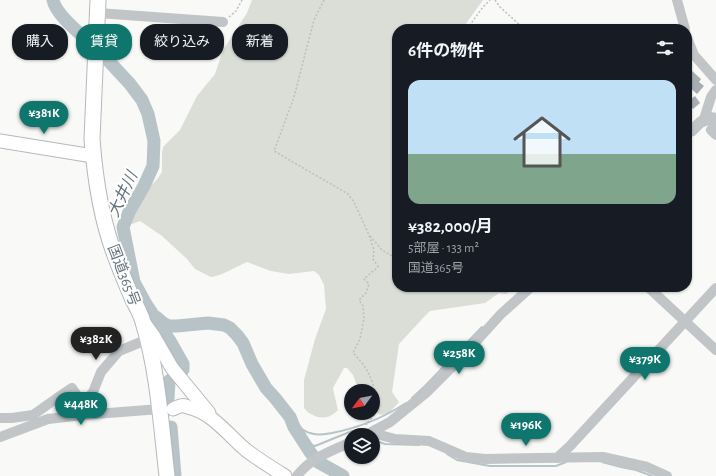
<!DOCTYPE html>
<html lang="ja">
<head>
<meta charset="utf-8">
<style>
	:root { --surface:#171b24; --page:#20242c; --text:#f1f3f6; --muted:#9ea1a6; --line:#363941; --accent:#0f766e }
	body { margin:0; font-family:"Alegreya Sans","Noto Sans JP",sans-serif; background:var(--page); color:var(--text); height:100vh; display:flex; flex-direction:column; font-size:15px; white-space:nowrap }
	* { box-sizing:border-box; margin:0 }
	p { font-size:13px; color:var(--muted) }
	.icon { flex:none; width:22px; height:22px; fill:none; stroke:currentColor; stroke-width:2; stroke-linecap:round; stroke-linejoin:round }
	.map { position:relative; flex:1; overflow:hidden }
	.drawer { position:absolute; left:392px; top:24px; width:300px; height:268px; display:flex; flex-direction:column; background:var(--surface); border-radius:16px; box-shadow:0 1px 3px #0004 }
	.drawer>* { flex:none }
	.top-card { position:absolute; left:12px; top:24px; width:320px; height:36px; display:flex; gap:8px }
	.needle { width:26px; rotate:238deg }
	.tools { position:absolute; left:344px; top:384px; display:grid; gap:8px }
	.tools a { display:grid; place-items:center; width:36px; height:36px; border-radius:50%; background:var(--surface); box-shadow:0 1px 3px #0004; font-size:20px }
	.price { position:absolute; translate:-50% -34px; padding:0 9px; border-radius:14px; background:var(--accent); color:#fff; font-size:13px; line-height:26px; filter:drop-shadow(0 1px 2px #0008) }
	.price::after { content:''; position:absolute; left:50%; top:24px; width:12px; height:9px; margin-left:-6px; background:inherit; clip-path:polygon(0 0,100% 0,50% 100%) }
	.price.selected { background:#222; color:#fff }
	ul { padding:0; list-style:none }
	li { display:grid; align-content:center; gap:8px; height:212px; padding:0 16px }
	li+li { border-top:1px solid var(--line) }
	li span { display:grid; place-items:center; height:124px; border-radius:12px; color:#555 }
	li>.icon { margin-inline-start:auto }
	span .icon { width:72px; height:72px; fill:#fffc; stroke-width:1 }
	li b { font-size:17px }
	h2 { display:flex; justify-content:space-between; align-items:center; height:48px; padding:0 16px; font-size:17px }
	.tag { padding:0 14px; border-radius:16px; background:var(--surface); box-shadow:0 1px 3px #0004; font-size:14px; line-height:36px }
	.tag.selected { background:var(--accent); color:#fff }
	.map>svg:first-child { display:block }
	.green { fill:#daded7 }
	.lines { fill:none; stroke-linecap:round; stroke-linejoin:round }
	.stream { stroke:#b8c3c7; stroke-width:2 }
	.river { stroke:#b8c3c7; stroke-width:13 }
	.building { fill:#a6aeb3 }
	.major-casing { stroke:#b4b9bc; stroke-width:15 }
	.highway-casing { stroke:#b4b8bb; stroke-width:17 }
	.path { stroke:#bbbec0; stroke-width:1.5; stroke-dasharray:2 2; stroke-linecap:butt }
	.minor { stroke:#c1c5c8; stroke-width:10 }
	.major { stroke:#fff; stroke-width:13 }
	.highway { stroke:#fff; stroke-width:15 }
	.labels { text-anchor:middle; stroke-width:4; stroke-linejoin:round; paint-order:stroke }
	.street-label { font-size:15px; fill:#66767f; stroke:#fff }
	.water-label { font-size:16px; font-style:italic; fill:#617479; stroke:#fff }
</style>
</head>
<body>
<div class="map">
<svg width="716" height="476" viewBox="0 0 716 476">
	<rect width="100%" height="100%" fill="#f9f9f7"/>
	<path class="green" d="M252 0H483L462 29H397V287H515L506 294 499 293 485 303 430 311 424 317 399 344 392 392 399 402 389 413 381 415 373 411V391H359L353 375 347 368H344L334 386 333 389 338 410C331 418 321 420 311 414 308 413 306 410 304 408V380L315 339 326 309 324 285 319 275 314 271 289 274 271 271 247 262 222 274 216 276 211 277 195 269 187 259 162 236 140 221 132 224 127 222 123 217 124 211 129 204 150 187 158 178 162 172V153L163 147 180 130 197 96 215 74 223 50 247 13Z"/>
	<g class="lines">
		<g class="stream">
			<polyline points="694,135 703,126 711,123"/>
			<polyline points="412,398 425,386 482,327"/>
			<path d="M294 427 297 425C301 428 305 432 310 433 317 436 325 434 332 433 358 428 383 418 406 403"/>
			<polyline points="373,440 385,444 419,445"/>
			<polyline points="304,443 315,446 352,431 355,431"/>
			<polyline points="447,454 457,460 490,466 556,466 566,462"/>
			<polyline points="602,462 621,467 636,470 652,476"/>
		</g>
		<g class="river">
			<path d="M53 0C56 15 80 33 91 44"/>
			<polyline points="105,57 130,84 142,100 148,114 154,141 153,166 144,186 129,212 123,227 134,282 146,304 170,341 183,364 183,370"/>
			<polyline points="156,317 163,323 169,326 177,326 208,323 224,325 230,328 237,335 243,343 252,364 266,388 275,398 290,417 294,427 310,452 318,462 343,476"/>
			<polyline points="168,399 169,381 174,377"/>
			<polyline points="171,427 175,476"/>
		</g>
	</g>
	<g class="building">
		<polygon points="691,70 701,79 699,82 704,86 697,94 687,85 687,75"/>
		<polygon points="695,96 700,103 693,109 687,102"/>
	</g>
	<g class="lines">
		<defs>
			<g id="major">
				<polyline points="0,141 93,156"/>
				<polyline points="145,324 153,335 172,368 209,413"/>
				<path d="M173 409C175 408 179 406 181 406 182 405 187 406 187 407 212 412 228 435 246 450 259 460 272 468 285 476"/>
			</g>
			<path id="highway" d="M98 0 92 139C95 179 101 220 116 258 121 272 127 286 133 300 137 307 141 315 143 322 158 372 161 424 167 476"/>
		</defs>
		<use href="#major" class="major-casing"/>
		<use href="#highway" class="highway-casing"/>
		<g class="path">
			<path d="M324 0 314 20 294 97 274 151 348 194 354 202 369 235 374 250 373 259 378 267 364 279 369 284 366 293 359 300 363 306 364 318 360 339 353 353C367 367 372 377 376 397 377 400 378 406 377 409 375 415 370 420 366 424L367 425"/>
			<polyline points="495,0 500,7 524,29"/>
			<polyline points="229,17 236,11 242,0"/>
			<polyline points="467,29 483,7 490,0"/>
			<polyline points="370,236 382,250 397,259"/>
			<path d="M500 287C503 289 507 289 510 287"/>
		</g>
		<g class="minor">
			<polyline points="677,0 685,29"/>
			<polyline points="98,13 223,22"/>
			<polyline points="687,38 694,55 716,80"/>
			<polyline points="704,119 711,97 716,90"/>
			<polyline points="716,124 711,130 716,135"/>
			<path d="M687 135C695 127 704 114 716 118"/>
			<polyline points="648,287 716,350"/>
			<polyline points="83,415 83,404 93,392 101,372 119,351 141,342 148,340"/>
			<polyline points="0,418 12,418 33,415 57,398 72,388 83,404"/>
			<polyline points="375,430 380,435 395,439 429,441 466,457 485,459 603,457 647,467 667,476"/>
			<polyline points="366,435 390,422 427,392 463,356 501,314 531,287"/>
			<polyline points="0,437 48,419 83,415 160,409"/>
			<polyline points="557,458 570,446 716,288"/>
			<path d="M297 476C310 458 331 451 351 442"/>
		</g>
		<use href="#major" class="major"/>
		<use href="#highway" class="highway"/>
	</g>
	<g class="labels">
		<g class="street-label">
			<text transform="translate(124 275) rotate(69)" y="5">国道365号</text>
		</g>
		<g class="water-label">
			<text transform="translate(122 194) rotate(-65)" y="6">大井川</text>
		</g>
	</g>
</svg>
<div class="tools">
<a><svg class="needle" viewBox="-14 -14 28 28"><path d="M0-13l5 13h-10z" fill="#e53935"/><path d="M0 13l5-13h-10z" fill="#9ea1a6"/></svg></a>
<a><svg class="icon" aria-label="layers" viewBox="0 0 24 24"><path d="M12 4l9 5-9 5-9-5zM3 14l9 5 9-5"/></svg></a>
</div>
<b class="price" style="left:44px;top:135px">¥381K</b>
<b class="price selected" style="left:96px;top:361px">¥382K</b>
<b class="price" style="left:459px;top:375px">¥258K</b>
<b class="price" style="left:645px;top:381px">¥379K</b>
<b class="price" style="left:81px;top:426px">¥448K</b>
<b class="price" style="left:526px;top:447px">¥196K</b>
<div class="top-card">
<a class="tag">購入</a>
<a class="tag selected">賃貸</a>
<a class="tag">絞り込み</a>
<a class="tag">新着</a>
</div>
<section class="drawer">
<h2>6件の物件<svg class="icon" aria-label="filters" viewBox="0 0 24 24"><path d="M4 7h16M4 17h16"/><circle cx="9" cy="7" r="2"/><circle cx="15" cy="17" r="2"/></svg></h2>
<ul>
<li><span style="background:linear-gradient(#bfe0f5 60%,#7fa58c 0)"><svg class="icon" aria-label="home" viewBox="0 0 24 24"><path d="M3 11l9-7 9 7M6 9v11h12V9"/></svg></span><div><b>¥382,000/月</b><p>5部屋 · 133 m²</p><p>国道365号</p></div></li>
</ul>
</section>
</div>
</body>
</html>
